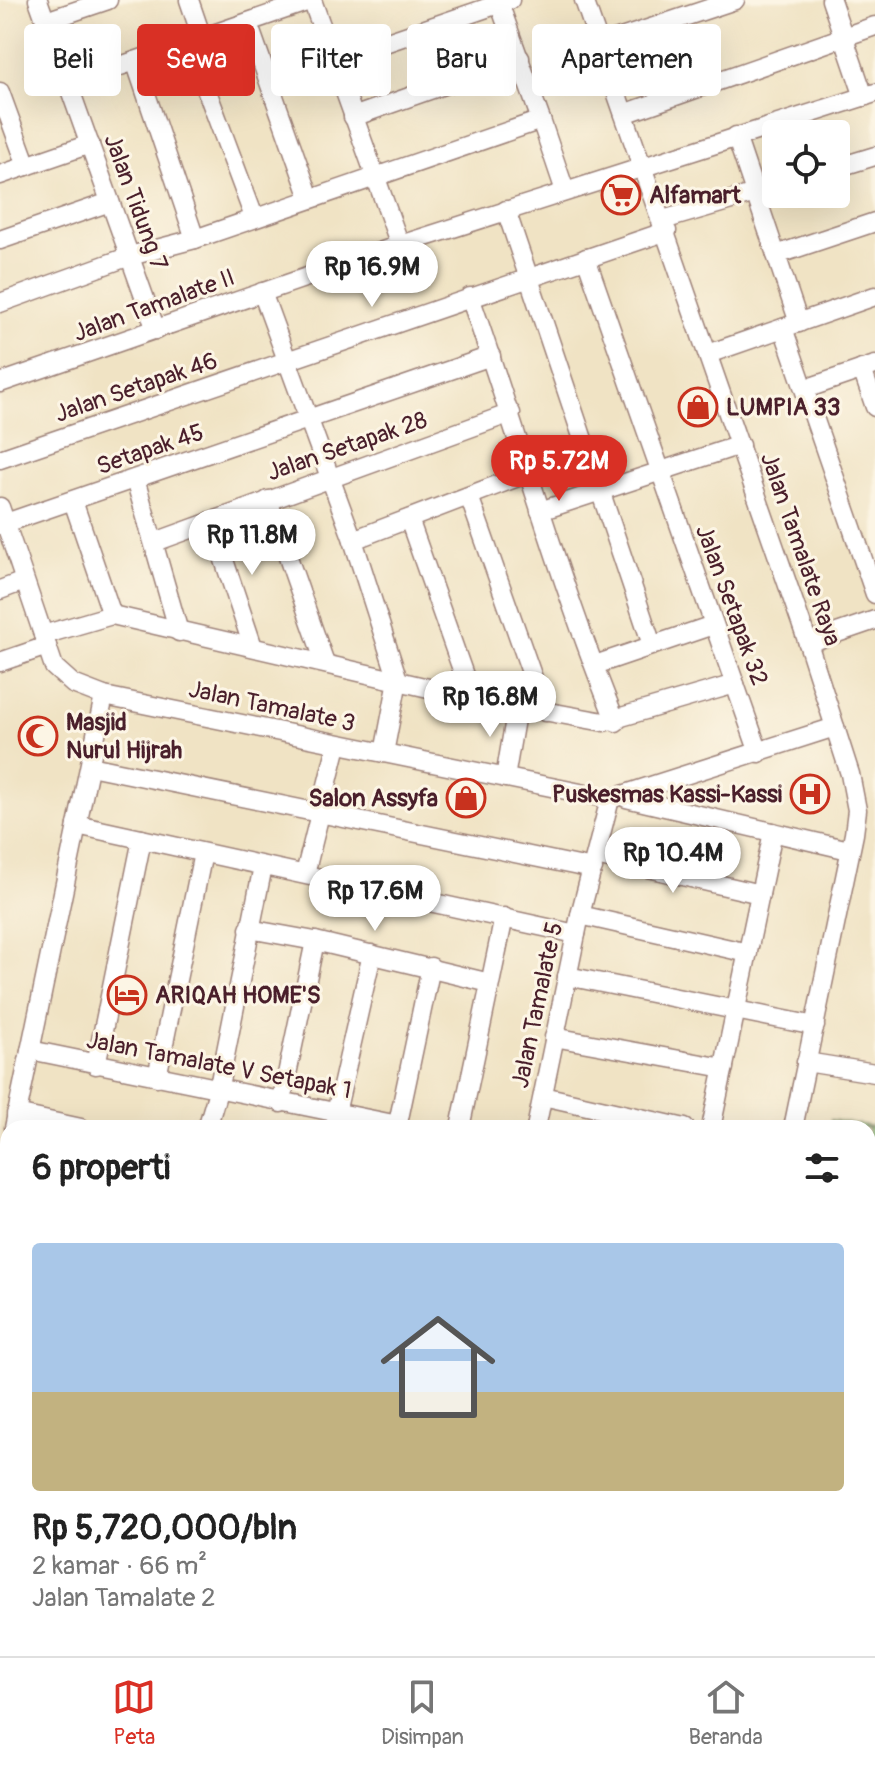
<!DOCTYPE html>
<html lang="id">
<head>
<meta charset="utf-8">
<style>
	:root { --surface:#fff; --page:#f6f6f6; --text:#222; --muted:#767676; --line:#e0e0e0; --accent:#d93025 }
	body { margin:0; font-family:Pangolin,sans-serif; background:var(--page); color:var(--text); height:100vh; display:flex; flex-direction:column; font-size:30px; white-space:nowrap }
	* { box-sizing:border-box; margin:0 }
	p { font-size:26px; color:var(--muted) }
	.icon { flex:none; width:44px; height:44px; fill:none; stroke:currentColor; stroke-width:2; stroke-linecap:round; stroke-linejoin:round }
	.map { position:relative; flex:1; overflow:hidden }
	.details { position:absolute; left:0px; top:1120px; width:876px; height:536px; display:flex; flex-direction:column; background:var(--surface); border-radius:24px 24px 0 0; box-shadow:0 8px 32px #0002 }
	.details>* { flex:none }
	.guide { position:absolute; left:24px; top:24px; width:828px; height:72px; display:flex; gap:16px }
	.controls { position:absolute; left:762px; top:120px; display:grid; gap:16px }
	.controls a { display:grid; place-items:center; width:88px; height:88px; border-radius:8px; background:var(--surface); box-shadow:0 8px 32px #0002; font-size:40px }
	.price { position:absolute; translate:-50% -68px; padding:0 18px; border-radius:28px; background:#fff; color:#222; font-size:26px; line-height:52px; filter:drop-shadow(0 2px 4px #0008) }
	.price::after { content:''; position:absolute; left:50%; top:48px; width:24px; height:18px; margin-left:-12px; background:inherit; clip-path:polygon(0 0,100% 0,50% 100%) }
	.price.active { background:var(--accent); color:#fff }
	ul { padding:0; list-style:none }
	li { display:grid; align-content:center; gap:16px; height:424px; padding:0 32px }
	li span { display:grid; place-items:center; height:248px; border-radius:8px; color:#555 }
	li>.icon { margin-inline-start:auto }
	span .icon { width:144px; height:144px; fill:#fffc; stroke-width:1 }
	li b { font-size:34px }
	h2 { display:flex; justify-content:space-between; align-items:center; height:96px; padding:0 32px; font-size:34px }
	.tag { padding:0 28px; border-radius:8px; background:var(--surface); box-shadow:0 8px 32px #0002; font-size:28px; line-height:72px }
	.tag.active { background:var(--accent); color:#fff }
	.tabs { display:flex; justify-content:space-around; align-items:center; height:112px; border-top:2px solid var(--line); background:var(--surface); font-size:22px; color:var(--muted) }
	.tabs a { display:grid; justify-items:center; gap:4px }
	.tabs .active { color:var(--accent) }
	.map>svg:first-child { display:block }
	.green { fill:#8ac87f; stroke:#6a7455; stroke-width:2 }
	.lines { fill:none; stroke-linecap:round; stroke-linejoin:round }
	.minor-casing { stroke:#9d8178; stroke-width:21 }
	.major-casing { stroke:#9d8178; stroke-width:25 }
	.minor { stroke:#fff; stroke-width:18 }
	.major { stroke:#fbbd6e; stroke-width:22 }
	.labels { text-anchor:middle; stroke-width:6; stroke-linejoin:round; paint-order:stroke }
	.poi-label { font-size:24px; font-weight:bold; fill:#4a1f2b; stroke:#fcf5e5; text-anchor:start }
	.street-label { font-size:24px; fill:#4a1f2b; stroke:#fcf5e5 }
</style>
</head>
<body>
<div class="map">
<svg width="875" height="1656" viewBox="0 0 875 1656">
	<rect width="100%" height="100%" fill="#fcf5e5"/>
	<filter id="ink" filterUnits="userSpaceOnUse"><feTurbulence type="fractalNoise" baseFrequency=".0125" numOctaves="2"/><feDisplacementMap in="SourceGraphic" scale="16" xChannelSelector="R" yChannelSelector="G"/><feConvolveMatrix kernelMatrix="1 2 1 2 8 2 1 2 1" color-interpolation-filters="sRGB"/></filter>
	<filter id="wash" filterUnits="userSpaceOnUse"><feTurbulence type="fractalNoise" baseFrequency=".006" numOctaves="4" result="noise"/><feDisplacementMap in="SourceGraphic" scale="32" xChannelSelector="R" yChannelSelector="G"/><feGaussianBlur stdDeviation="1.8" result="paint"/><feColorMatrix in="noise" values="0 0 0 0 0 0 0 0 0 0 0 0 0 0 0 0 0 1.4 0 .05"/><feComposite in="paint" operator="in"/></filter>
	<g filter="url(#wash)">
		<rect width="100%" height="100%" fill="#f0e3c4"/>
		<g class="green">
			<polygon points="831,1120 875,1127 875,1423 868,1422 868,1128 830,1128"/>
			<polygon points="5,1399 8,1400 8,1518 0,1516 0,1424"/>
		</g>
	</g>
	<g filter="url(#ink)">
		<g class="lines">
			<defs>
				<g id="minor">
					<polyline points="38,0 156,330"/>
					<polyline points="189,0 202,38"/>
					<polyline points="312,0 400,245"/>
					<polyline points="498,0 541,120"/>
					<polyline points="584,0 808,643 850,774 857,810 854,834 793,1128"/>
					<polyline points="831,0 864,97"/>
					<polyline points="46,21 108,0"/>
					<polyline points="248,23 310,198"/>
					<polyline points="189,43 254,217"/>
					<polyline points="600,45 735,0"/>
					<polyline points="335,60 510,0"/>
					<polyline points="135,61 195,239"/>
					<polyline points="68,84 312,0"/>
					<polyline points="0,92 27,166"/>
					<polyline points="624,114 875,26"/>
					<polyline points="353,117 520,58"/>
					<polyline points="736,136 799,323"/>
					<polyline points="836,168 875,156"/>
					<polyline points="0,175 90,144"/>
					<polyline points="506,210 652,645"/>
					<polyline points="663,220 776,187"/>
					<polyline points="0,240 110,202"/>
					<polyline points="776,255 875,222"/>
					<polyline points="586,258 759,753"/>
					<polyline points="262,292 353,540 398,680 384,753"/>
					<path d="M470 297C520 439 559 583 616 722"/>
					<polyline points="0,303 130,256 195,239 541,120 565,191"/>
					<polyline points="783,328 875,594"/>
					<polyline points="708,354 875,296"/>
					<polyline points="862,369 875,407"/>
					<polyline points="0,383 400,245 875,93"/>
					<polyline points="805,389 875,365"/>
					<polyline points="0,459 667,231"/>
					<polyline points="135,479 179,632"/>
					<polyline points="469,496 545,712"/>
					<polyline points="268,500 325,663"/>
					<polyline points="73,501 112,615"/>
					<polyline points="0,507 54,667 73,684 104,696 610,799 835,727"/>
					<polyline points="540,511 740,445"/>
					<polyline points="409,519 472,698"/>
					<polyline points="211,521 253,647"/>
					<polyline points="0,525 491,356"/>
					<polyline points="353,540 531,472"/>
					<polyline points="155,542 511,413"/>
					<polyline points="0,590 24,581"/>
					<polyline points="112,615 472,698 604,722 735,684"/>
					<polyline points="43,635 112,615"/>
					<polyline points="808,643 875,620"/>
					<polyline points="0,662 47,646"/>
					<polyline points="595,665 713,625"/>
					<polyline points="90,766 593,869"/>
					<polyline points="505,778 517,707"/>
					<polyline points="626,798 849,850"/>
					<polyline points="77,825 576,934"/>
					<polyline points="596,856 760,894"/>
					<polyline points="305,874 337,745"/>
					<polyline points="580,915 748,953"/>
					<polyline points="249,929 315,941 490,983"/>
					<polyline points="567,976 815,1026"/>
					<polyline points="554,1037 724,1068"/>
					<polyline points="30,1050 398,1125"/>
					<polyline points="806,1062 875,1073"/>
					<polyline points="96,1065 142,839"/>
					<polyline points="157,1077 203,853"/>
					<polyline points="543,1096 685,1128"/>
					<polyline points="281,1103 315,941"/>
					<polyline points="336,1113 372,954"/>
					<polyline points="16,1114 81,1128"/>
					<polyline points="14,1128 104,696"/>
					<polyline points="207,1128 218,1091 263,866"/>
					<polyline points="397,1128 431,967"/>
					<polyline points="460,1128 504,917"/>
					<polyline points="536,1128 580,915 610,799"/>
					<polyline points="711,1128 773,832"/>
					<polyline points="0,1191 8,1157"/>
					<polyline points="0,1567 8,1561"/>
					<polyline points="204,1648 211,1656"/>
					<polyline points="358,1648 360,1656"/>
					<polyline points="391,1648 425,1656"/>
					<polyline points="705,1648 750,1656"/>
					<polyline points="95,1656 105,1650"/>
					<polyline points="138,1656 150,1648"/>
					<polyline points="455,1656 456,1648"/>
					<polyline points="519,1656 521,1648"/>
					<polyline points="580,1656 582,1648"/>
				</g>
				<g id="major">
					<polyline points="0,1235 8,1236"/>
					<polyline points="0,1264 8,1266"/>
					<polyline points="868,1423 875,1424"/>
					<polyline points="868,1456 875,1458"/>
					<polyline points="682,1656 684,1648"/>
				</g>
			</defs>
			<use href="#minor" class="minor-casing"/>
			<use href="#major" class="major-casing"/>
			<use href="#minor" class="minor"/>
			<use href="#major" class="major"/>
		</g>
	</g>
	<defs>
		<symbol id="supermarket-ring" viewBox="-11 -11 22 22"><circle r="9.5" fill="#fcf5e5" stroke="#c8321e" stroke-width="1.5"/><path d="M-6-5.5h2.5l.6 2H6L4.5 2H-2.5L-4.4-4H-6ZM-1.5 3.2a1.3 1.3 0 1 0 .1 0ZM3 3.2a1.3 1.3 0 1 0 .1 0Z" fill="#c8321e"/></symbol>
		<symbol id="shop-ring" viewBox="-11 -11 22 22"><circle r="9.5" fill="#fcf5e5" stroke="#c8321e" stroke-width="1.5"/><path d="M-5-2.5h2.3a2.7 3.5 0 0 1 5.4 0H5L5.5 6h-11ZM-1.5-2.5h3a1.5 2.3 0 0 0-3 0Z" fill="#c8321e"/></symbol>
		<symbol id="mosque-ring" viewBox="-11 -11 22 22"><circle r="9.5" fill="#fcf5e5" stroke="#c8321e" stroke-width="1.5"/><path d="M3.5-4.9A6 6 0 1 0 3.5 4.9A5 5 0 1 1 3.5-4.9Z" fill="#c8321e"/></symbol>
		<symbol id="hospital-ring" viewBox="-11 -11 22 22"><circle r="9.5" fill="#fcf5e5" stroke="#c8321e" stroke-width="1.5"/><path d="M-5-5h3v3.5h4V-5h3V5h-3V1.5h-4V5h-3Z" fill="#c8321e"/></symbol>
		<symbol id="hotel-ring" viewBox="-11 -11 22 22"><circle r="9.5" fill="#fcf5e5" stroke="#c8321e" stroke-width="1.5"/><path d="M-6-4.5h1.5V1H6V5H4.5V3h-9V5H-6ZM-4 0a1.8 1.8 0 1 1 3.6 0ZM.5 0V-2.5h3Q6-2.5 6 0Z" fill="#c8321e"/></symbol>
	</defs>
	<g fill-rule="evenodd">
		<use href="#supermarket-ring" x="599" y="173" width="44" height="44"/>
		<use href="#shop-ring" x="676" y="385" width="44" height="44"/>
		<use href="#mosque-ring" x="16" y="714" width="44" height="44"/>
		<use href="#hospital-ring" x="788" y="772" width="44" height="44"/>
		<use href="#shop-ring" x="444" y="776" width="44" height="44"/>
		<use href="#hotel-ring" x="105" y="973" width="44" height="44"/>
	</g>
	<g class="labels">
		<g class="poi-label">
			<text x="649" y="203">Alfamart</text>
			<text x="726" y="415">LUMPIA 33</text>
			<text x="66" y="730">Masjid<tspan x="66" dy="28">Nurul Hijrah</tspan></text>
			<text x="782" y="802" text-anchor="end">Puskesmas Kassi-Kassi</text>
			<text x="438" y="806" text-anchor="end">Salon Assyfa</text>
			<text x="155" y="1003">ARIQAH HOME'S</text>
		</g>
		<g class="street-label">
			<text transform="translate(136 202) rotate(70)" y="8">Jalan Tidung 7</text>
			<text transform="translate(154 305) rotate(-20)" y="8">Jalan Tamalate II</text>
			<text transform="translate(136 387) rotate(-19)" y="8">Jalan Setapak 46</text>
			<text transform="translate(347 446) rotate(-19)" y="8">Jalan Setapak 28</text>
			<text transform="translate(150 449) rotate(-19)" y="8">Setapak 45</text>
			<text transform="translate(801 549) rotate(71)" y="8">Jalan Tamalate Raya</text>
			<text transform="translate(732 605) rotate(70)" y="8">Jalan Setapak 32</text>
			<text transform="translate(272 706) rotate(12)" y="8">Jalan Tamalate 3</text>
			<text transform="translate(537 1005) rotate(-78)" y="8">Jalan Tamalate 5</text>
			<text transform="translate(219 1065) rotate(11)" y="8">Jalan Tamalate V Setapak 1</text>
		</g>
	</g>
</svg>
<div class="controls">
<a><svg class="icon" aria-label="locate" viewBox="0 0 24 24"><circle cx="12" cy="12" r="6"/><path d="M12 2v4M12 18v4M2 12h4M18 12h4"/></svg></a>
</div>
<b class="price" style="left:372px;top:309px">Rp 16.9M</b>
<b class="price active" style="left:559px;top:503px">Rp 5.72M</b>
<b class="price" style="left:252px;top:577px">Rp 11.8M</b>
<b class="price" style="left:490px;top:739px">Rp 16.8M</b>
<b class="price" style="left:673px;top:895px">Rp 10.4M</b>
<b class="price" style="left:375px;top:933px">Rp 17.6M</b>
<div class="guide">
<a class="tag">Beli</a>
<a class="tag active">Sewa</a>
<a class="tag">Filter</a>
<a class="tag">Baru</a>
<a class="tag">Apartemen</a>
</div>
<section class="details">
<h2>6 properti<svg class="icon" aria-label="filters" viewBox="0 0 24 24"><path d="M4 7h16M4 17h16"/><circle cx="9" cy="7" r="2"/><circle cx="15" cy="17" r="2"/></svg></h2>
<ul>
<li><span style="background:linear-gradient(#a9c7e8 60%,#c2b280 0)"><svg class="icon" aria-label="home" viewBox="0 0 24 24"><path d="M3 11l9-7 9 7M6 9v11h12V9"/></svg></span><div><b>Rp 5,720,000/bln</b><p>2 kamar · 66 m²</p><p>Jalan Tamalate 2</p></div></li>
</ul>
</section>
</div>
<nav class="tabs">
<a class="active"><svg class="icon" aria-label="map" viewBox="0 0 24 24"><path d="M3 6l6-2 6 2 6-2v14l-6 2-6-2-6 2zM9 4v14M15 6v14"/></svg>Peta</a>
<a><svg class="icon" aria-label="saved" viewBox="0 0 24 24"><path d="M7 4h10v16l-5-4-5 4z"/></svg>Disimpan</a>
<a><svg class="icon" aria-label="home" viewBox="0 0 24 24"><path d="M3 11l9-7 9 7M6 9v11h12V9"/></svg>Beranda</a>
</nav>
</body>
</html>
